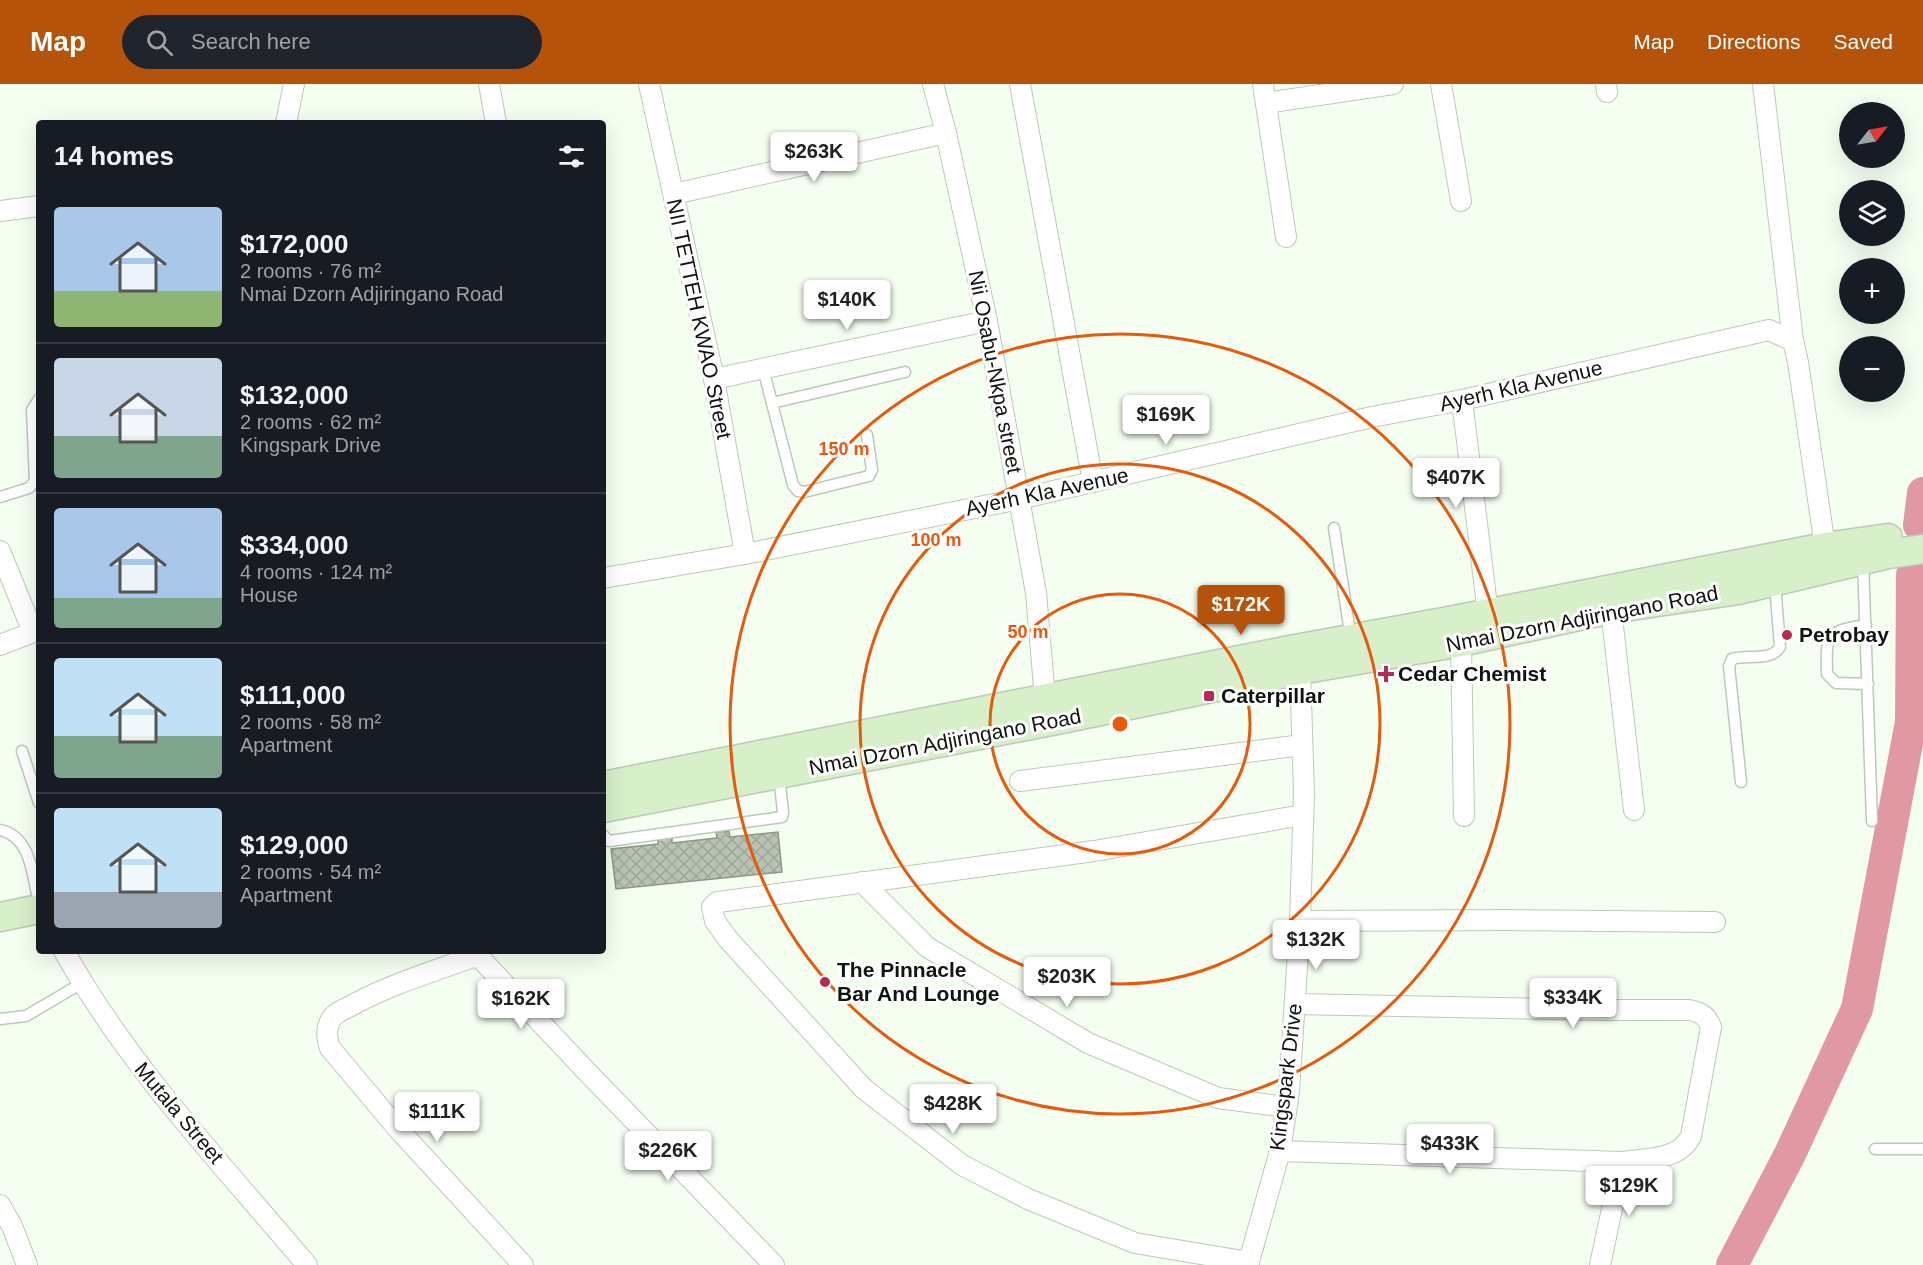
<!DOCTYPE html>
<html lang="en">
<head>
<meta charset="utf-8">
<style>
	:root { --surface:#171b24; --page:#20242c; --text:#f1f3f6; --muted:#9ea1a6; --line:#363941; --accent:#b45309 }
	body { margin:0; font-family:Arial,sans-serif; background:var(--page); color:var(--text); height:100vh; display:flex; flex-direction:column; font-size:22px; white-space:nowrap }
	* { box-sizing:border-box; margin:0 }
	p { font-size:20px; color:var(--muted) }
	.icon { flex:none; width:33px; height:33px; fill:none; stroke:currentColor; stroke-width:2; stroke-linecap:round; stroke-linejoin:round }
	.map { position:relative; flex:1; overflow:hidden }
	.drawer { position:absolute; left:36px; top:36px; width:570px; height:834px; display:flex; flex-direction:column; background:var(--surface); border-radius:6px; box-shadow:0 6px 24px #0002 }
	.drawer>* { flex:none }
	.needle { width:39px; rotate:59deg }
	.fabs { position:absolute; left:1839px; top:18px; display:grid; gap:12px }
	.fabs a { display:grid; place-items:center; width:66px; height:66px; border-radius:50%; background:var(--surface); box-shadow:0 6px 24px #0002; font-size:30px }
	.price { position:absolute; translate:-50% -51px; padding:0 14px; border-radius:6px; background:#fff; color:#222; font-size:20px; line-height:39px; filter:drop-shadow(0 2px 3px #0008) }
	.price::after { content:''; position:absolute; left:50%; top:36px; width:18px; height:14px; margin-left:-9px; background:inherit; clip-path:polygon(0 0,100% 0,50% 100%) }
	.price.on { background:var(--accent); color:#fff }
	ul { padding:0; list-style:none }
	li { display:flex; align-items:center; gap:18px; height:150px; padding:0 18px }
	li+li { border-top:2px solid var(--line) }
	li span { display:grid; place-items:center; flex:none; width:168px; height:120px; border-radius:6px; color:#555 }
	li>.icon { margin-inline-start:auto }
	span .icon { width:72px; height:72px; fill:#fffc; stroke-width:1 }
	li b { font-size:26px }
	h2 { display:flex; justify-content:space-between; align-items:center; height:72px; padding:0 18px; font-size:26px }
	header { display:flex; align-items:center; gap:36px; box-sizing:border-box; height:84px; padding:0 30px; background:var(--accent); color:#fff }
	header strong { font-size:28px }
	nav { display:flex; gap:33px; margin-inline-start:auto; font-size:21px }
	.search { width:420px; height:54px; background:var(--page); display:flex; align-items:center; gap:15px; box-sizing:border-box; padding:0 21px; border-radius:33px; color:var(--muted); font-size:22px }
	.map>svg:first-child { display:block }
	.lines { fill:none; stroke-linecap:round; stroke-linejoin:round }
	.river { stroke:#e098a3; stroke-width:32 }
	.building { fill:url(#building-cross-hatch); stroke:#8c9788; stroke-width:1.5 }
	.service-casing { stroke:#bdc9b8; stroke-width:13 }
	.minor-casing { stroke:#bdc9b8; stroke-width:22 }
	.secondary-casing { stroke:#bdc9b8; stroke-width:31 }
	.service { stroke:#fff; stroke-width:10 }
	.minor { stroke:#fff; stroke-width:20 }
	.secondary { stroke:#d7f0ca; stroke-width:28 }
	.ring { fill:none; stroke:#e8590c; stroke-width:3 }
	.poi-dot { fill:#b92954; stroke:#fff; stroke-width:2 }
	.labels { text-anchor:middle; stroke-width:6; stroke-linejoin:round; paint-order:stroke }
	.street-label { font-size:21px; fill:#10140e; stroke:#fff }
	.poi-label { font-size:21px; font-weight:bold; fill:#10140e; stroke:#fff; text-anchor:start }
	.centre { fill:#e8590c; stroke:#fff; stroke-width:3 }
	.ring-label { font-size:18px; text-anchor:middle; font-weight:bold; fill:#e8590c; stroke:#fff; stroke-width:6; stroke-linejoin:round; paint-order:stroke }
</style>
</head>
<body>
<header>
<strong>Map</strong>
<div class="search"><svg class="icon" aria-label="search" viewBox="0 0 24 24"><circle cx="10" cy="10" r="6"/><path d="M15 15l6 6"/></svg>Search here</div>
<nav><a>Map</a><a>Directions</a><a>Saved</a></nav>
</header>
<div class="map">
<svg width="1923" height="1181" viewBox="0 0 1923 1181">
	<defs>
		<pattern id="building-cross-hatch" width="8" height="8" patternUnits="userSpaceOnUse" patternTransform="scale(1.5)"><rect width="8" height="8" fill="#b8c3b3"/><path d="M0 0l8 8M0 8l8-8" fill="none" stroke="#9da799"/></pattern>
	</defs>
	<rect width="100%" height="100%" fill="#f5fff1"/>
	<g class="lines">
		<g class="river">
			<polyline points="1919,441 1923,409"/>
			<polyline points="1732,1181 1790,1070 1857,925 1911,638 1912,491"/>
		</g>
	</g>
	<polygon class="building" points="729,747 730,753 778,748 782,788 616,805 611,765 658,760 658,755 672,753 672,759 717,754 716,748"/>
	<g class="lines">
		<defs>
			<g id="service">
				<polyline points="763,284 793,401 798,407 804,408 869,392 872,386 867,351"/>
				<polyline points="772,319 905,288"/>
				<polyline points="0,413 29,404 35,397 32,326 39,315"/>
				<polyline points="1334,444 1351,555"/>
				<polyline points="1863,477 1872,737"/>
				<path d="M1866 541C1825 547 1826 552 1827 590L1836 599 1868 600"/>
				<polyline points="22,667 39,719"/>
				<path d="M1741 698 1729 582 1732 575C1747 570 1771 578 1780 563L1775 499"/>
				<path d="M0 746C29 752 32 786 37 810"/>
				<polyline points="603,751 609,757 782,733 783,728 779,692"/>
				<polyline points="0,935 26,932 82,899"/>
				<polyline points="1875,1065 1923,1065"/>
			</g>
			<g id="minor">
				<polyline points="489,0 496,39"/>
				<polyline points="649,0 714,295 745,470"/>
				<polyline points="933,0 946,49 987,237 1036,509 1045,615"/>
				<polyline points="1020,0 1093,398"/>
				<polyline points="1263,0 1286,153"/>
				<polyline points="1441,0 1461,117"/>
				<polyline points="1606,0 1607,8"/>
				<polyline points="1763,0 1793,257"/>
				<polyline points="1266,19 1393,0"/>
				<polyline points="286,39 294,0"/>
				<polyline points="674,110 946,49"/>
				<polyline points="0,127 39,122"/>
				<polyline points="714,295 987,237"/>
				<polyline points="1462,316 1488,530"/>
				<polyline points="0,467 33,548"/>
				<polyline points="603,494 745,470 1019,415 1372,333 1462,316 1769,246 1793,257 1798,278 1825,463"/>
				<polyline points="1611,525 1634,726"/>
				<polyline points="1461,558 1464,732"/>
				<polyline points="0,561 39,546"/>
				<polyline points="1020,697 1302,661"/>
				<polyline points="862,798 927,863 1088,959 1218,1014 1286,1023"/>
				<polyline points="1300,837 1507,836 1715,838"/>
				<path d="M64 867C129 983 222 1080 307 1181"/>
				<path d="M1280 1067 1622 1078C1646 1074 1679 1077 1691 1052L1711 943C1707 932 1701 928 1689 926H1609L1295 920"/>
				<polyline points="0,1121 12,1142 27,1181"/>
				<polyline points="1249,1178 1135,1159 1028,1115 962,1081 864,1005 727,854 715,837 712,823 717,818 726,817 1094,767 1303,731"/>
				<path d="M523 1181 398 1045 330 964C326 953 325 939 336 930 341 926 350 923 356 919 392 900 432 888 470 874L474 873 481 875 588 989 774 1181"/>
				<polyline points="1248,1181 1280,1067 1289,1008 1300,837 1304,709 1300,586"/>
				<polyline points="1600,1181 1622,1078"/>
			</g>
			<g id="secondary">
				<polyline points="603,702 1290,566 1449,537 1825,463 1888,454"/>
				<polyline points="603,724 1057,636 1300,586 1461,558 1611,525 1739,506 1889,470 1923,465"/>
				<polyline points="0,833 39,825"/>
			</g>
		</defs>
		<use href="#service" class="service-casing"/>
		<use href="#minor" class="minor-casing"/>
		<use href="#secondary" class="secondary-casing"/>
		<use href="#service" class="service"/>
		<use href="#minor" class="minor"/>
		<use href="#secondary" class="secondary"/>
	</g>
	<g class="ring">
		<circle cx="1120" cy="640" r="130"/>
		<circle cx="1120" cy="640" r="260"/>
		<circle cx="1120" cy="640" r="390"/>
	</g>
	<g class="poi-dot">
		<circle cx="1787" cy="551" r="6"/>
		<path d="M1383 581h6v6h6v6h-6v6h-6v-6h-6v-6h6z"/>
		<rect x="1203" y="606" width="12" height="12" rx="3"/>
		<circle cx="825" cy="898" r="6"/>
	</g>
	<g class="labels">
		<g class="street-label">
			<text transform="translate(699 235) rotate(78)" y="7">NII TETTEH KWAO Street</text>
			<text transform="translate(995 288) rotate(79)" y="7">Nii Osabu-Nkpa street</text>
			<text transform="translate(1521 302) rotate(-13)" y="7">Ayerh Kla Avenue</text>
			<text transform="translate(1047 408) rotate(-12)" y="7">Ayerh Kla Avenue</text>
			<text transform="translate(1582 535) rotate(-11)" y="7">Nmai Dzorn Adjiringano Road</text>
			<text transform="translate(945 658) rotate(-11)" y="7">Nmai Dzorn Adjiringano Road</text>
			<text transform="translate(1286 993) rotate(-83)" y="7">Kingspark Drive</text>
			<text transform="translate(179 1029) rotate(50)" y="7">Mutala Street</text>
		</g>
		<g class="poi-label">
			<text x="1799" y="558">Petrobay</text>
			<text x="1398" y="597">Cedar Chemist</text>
			<text x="1221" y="619">Caterpillar</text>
			<text x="837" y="893">The Pinnacle<tspan x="837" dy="24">Bar And Lounge</tspan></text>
		</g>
	</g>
	<circle cx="1120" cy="640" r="9" class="centre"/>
	<g class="ring-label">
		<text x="844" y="371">150 m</text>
		<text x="936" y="462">100 m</text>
		<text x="1028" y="554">50 m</text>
	</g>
</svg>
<div class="fabs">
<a><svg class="needle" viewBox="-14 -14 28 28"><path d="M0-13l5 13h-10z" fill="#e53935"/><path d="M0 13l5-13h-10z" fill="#9ea1a6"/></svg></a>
<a><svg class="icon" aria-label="layers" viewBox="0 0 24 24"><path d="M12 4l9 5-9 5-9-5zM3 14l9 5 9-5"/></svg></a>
<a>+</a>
<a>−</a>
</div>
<b class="price" style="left:814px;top:99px">$263K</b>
<b class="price" style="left:847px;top:247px">$140K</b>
<b class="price" style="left:1166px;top:362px">$169K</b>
<b class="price" style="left:1456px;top:425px">$407K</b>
<b class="price on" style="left:1241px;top:552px">$172K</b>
<b class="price" style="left:1316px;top:887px">$132K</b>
<b class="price" style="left:1067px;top:924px">$203K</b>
<b class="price" style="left:1573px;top:945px">$334K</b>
<b class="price" style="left:521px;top:946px">$162K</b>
<b class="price" style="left:953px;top:1051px">$428K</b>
<b class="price" style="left:437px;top:1059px">$111K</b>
<b class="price" style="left:1450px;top:1091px">$433K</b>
<b class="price" style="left:668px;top:1098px">$226K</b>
<b class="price" style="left:1629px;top:1133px">$129K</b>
<section class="drawer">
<h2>14 homes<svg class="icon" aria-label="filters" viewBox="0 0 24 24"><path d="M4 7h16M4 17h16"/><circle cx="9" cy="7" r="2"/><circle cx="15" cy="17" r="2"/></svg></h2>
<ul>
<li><span style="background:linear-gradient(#a9c7e8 70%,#8fb573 0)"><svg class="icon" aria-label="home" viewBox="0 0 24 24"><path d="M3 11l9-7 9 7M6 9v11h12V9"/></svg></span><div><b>$172,000</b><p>2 rooms · 76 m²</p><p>Nmai Dzorn Adjiringano Road</p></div></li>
<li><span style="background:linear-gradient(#c9d6e8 65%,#7fa58c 0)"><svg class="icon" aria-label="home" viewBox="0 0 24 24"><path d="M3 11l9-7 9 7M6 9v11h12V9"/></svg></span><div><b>$132,000</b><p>2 rooms · 62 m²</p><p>Kingspark Drive</p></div></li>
<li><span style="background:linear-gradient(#a9c7e8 75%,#7fa58c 0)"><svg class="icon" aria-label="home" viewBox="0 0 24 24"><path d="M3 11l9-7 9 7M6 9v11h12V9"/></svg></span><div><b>$334,000</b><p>4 rooms · 124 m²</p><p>House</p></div></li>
<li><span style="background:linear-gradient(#bfe0f5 65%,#7fa58c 0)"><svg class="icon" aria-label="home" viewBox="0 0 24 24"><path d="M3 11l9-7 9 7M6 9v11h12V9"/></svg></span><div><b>$111,000</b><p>2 rooms · 58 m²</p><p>Apartment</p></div></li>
<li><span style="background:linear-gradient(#bfe0f5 70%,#9aa5b1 0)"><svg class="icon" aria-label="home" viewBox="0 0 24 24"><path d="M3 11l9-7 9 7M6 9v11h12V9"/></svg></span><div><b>$129,000</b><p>2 rooms · 54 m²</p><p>Apartment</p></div></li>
</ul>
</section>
</div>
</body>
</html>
